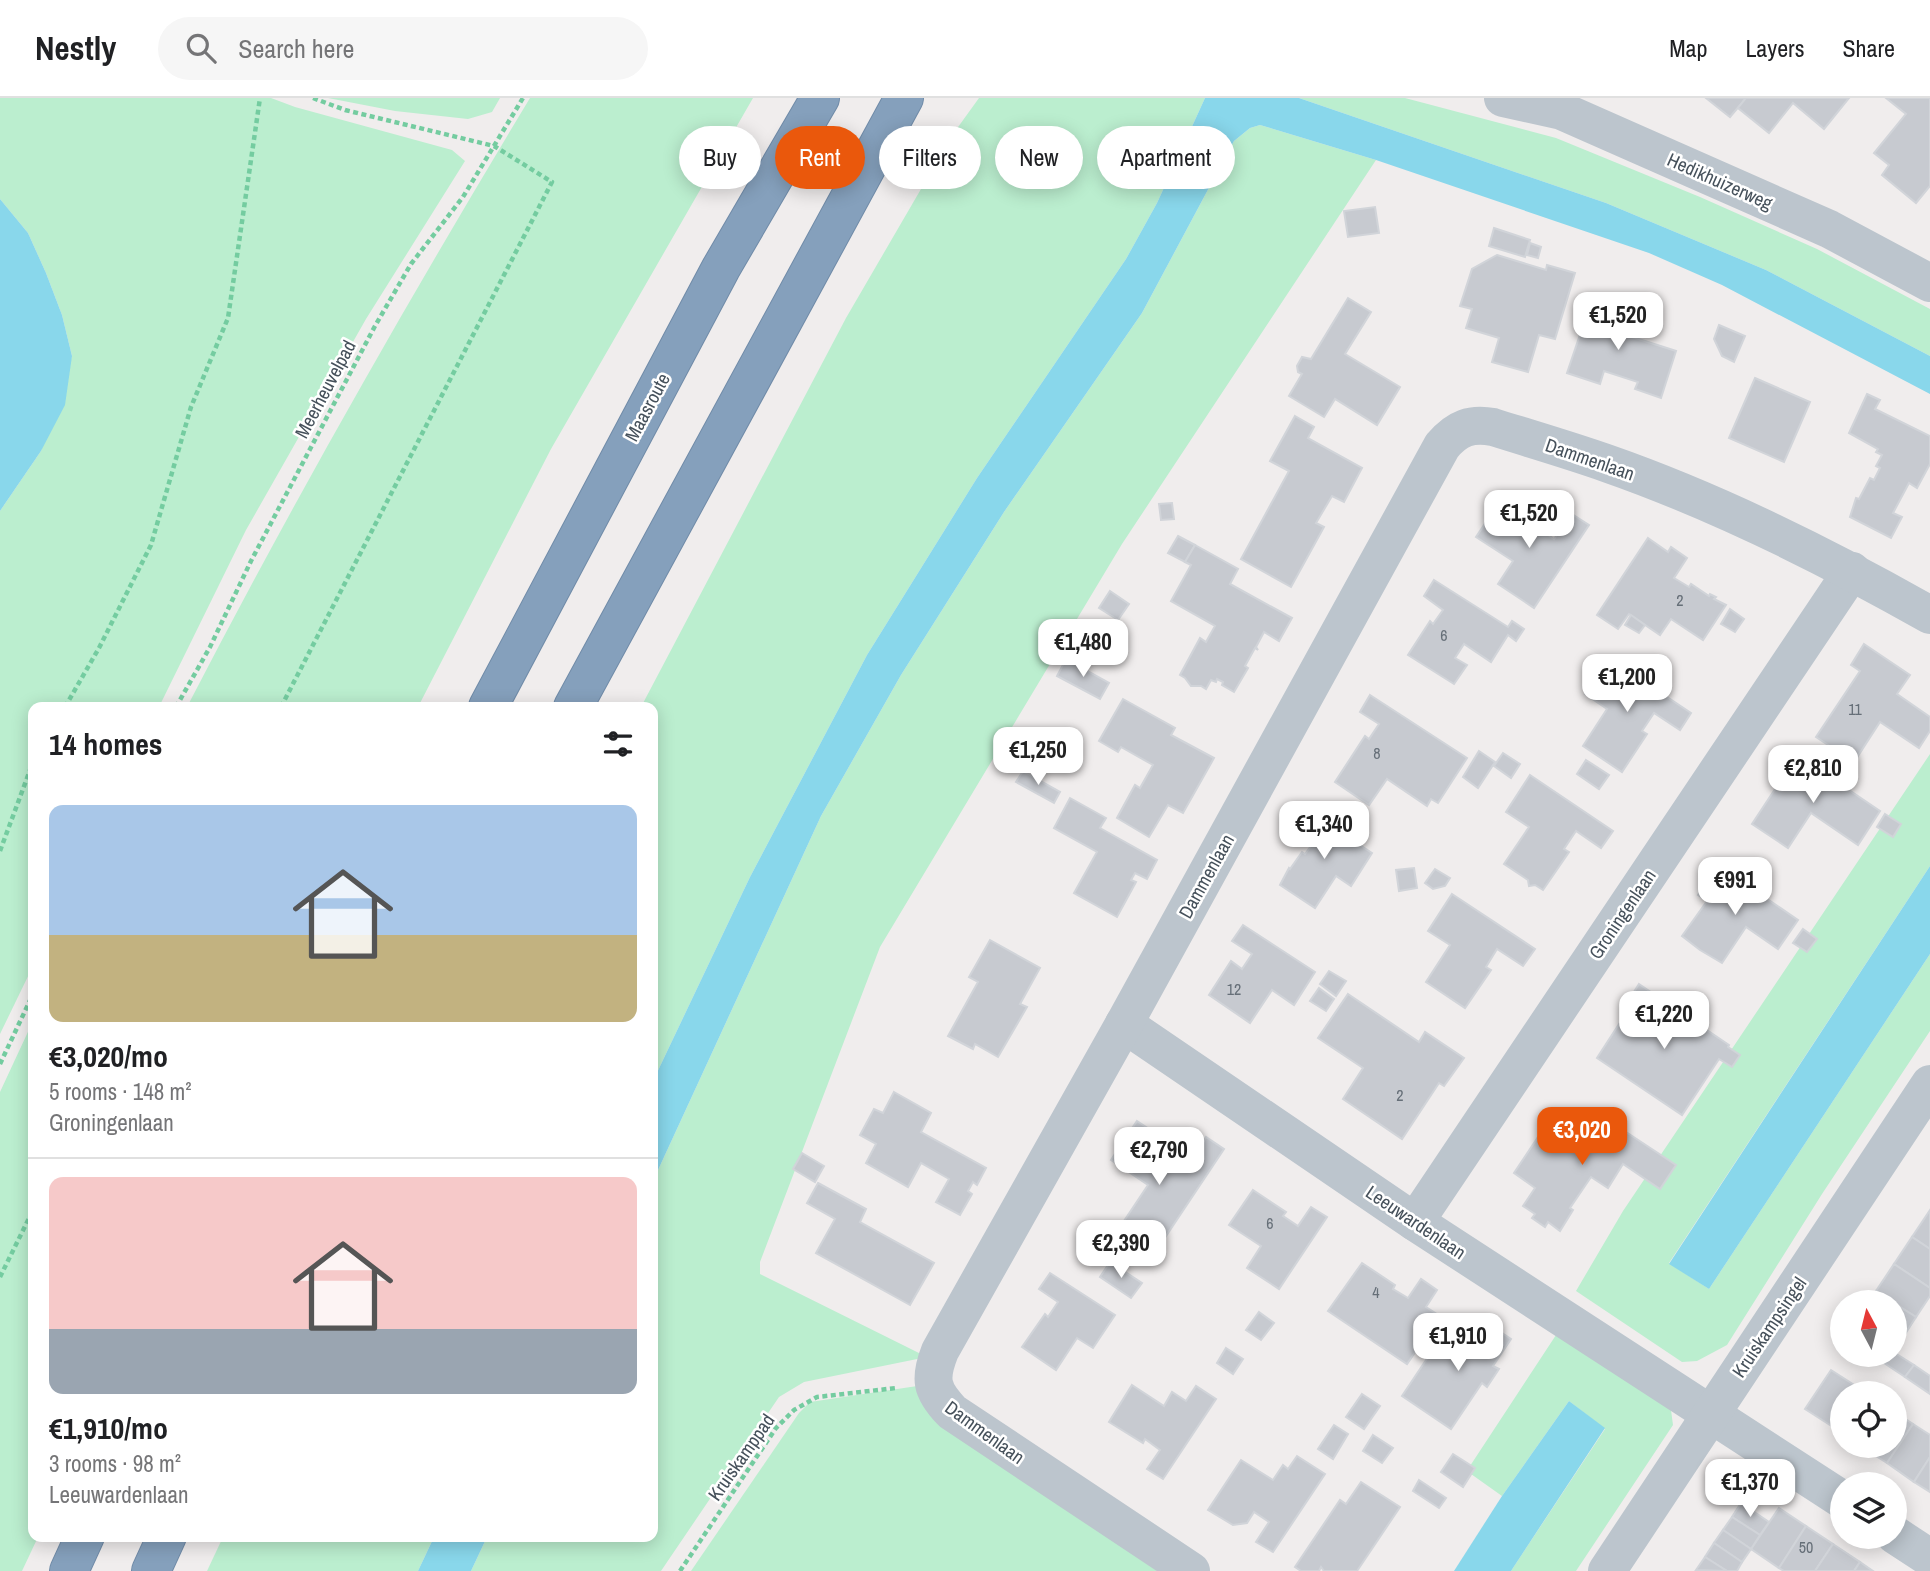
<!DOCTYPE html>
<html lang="en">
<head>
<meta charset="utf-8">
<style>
	:root { --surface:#fff; --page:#f6f6f6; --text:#202124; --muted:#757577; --line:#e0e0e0; --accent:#ea580c }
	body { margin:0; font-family:"Archivo Narrow",sans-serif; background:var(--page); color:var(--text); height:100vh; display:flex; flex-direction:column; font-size:26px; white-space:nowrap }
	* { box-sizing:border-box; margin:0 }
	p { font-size:23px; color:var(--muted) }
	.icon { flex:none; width:38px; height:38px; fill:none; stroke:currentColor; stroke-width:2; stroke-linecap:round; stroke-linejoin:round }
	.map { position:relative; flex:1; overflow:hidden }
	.panel { position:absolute; left:28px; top:604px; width:630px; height:840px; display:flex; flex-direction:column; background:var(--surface); border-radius:14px; box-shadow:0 4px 18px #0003 }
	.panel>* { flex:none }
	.top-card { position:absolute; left:679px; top:28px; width:665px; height:63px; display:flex; gap:14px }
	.needle { width:46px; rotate:353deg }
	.fabs { position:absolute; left:1830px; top:1192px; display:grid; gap:14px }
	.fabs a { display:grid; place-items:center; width:77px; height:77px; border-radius:50%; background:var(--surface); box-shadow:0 4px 18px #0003; font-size:35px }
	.price { position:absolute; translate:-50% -60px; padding:0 16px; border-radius:14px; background:#fff; color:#222; font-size:23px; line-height:46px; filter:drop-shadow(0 2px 4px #0008) }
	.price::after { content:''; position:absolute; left:50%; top:42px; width:21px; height:16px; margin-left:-10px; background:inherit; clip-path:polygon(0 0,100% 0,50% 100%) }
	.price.active { background:var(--accent); color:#fff }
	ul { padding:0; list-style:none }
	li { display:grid; align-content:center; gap:14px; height:371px; padding:0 21px }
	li+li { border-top:2px solid var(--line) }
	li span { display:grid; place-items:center; height:217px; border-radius:14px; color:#555 }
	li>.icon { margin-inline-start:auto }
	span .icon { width:126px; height:126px; fill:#fffc; stroke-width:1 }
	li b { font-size:30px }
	h2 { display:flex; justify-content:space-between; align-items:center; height:84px; padding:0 21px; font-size:30px }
	.chip { padding:0 24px; border-radius:32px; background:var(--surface); box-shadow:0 4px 18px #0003; font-size:24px; line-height:63px }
	.chip.active { background:var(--accent); color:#fff }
	header { display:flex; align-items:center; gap:42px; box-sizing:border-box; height:98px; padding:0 35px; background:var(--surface); border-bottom:2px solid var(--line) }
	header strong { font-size:33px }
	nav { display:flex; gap:38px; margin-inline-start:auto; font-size:24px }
	.search { width:490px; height:63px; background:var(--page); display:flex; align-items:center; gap:18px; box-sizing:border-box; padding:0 24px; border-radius:38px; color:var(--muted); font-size:26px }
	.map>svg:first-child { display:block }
	.green { fill:#bbeecf }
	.water { fill:#89d7eb }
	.building { fill:#c7cad0; stroke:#d1d4d9; stroke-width:2 }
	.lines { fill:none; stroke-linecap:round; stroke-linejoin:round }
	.highway-casing { stroke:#708ba8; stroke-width:40 }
	.path { stroke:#74cca0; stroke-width:4.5; stroke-dasharray:5 3.5; stroke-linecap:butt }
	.minor { stroke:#bcc5cd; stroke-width:38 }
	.highway { stroke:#85a0bc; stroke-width:38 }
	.labels { text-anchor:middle; stroke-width:5; stroke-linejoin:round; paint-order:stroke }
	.number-label { font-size:16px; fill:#666f78 }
	.street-label { font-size:19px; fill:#46515b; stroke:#fff }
</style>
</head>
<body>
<header>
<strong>Nestly</strong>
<div class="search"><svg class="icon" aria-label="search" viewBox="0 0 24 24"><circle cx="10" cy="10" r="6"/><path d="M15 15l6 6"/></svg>Search here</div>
<nav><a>Map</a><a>Layers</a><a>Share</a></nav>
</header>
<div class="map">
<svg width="1930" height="1473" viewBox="0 0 1930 1473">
	<rect width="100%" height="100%" fill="#f0eded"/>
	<g class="green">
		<polygon points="0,0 271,0 295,9 452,52 465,63 366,221 246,432 159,609 33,609 33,868 0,936 0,413 41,353 72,258 62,217 46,175 28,135 0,101"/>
		<polygon points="328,0 500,0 492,14 468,21 395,13"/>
		<path d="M530 0H753L551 351 418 609H187C294 402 410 199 530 0Z"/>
		<polygon points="979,0 1205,0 1157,105 1126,161 977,380 867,557 750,779 653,983 653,609 641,609 846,220 953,36"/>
		<polygon points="1299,0 1405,0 1556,40 1700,99 1817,151 1930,211 1930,258 1766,172 1606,105"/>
		<polygon points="1260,27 1376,62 1122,446 880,849 760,1164 760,1176 927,1259 804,1284 779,1299 661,1473 471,1473 487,1439 653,1438 653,1083 821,718 901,577 1004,414 1142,215 1234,43 1250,30"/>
		<polygon points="1930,656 1930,768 1669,1165 1709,1191 1930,856 1930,933 1822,1096 1727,1247 1697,1263 1682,1264 1576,1193 1623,1113"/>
		<polygon points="33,923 33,1438 38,1439 22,1473 0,1473 0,994"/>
		<polygon points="1558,1234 1671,1312 1673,1327 1576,1473 1511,1473 1605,1331 1569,1303 1502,1398 1471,1376 1470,1368"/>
		<polygon points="924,1287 1157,1473 691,1473 799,1315 810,1304"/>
		<polygon points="223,1439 434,1439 418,1473 207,1473"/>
	</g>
	<g class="water">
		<polygon points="1205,0 1299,0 1606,105 1766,172 1930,258 1930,296 1722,187 1649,155 1376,62 1260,27 1250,30 1234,43 1142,215 1004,414 901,577 821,718 653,1083 653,983 750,779 867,557 977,380 1126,161 1157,105"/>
		<polygon points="0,101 28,135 46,175 62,217 72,258 65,307 41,353 0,413"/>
		<polygon points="1930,768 1930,856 1709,1191 1669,1166"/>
		<polygon points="1569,1303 1605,1330 1511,1473 1454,1473 1502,1398"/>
		<polygon points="434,1439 434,1438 487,1439 471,1473 418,1473"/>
	</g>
	<g class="building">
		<polygon points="1706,0 1746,0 1730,19"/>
		<polygon points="1746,0 1849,0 1824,31 1793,5 1769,35 1738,10"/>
		<polygon points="1886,0 1930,0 1930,88 1916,105 1882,77 1889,67 1874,55 1906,16"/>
		<polygon points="1375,109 1379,135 1348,139 1344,113"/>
		<polygon points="1494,130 1530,142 1525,159 1489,148"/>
		<polygon points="1530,145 1541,149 1538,160 1527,157"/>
		<polygon points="1497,157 1546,172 1547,167 1575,175 1555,241 1539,237 1528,274 1492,264 1499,240 1466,230 1472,211 1460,208 1472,171"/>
		<polygon points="1593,198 1625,208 1617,234 1676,253 1661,300 1635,291 1638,284 1604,273 1600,286 1567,275"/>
		<polygon points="1348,200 1371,214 1345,256 1400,289 1377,327 1335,301 1324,319 1289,298 1302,276 1298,274 1297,268 1302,259 1311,261"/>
		<polygon points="1719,227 1745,238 1734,264 1722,258 1714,241"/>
		<polygon points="1755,280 1810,304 1784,364 1729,340"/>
		<polygon points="1867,296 1880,302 1875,311 1930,338 1930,366 1917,390 1909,385 1893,415 1902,419 1891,440 1850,419 1856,400 1859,401 1870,380 1874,382 1880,370 1876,368 1882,357 1876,354 1878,351 1849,335"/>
		<polygon points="1295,318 1314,329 1308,340 1362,370 1344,404 1332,398 1316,425 1324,429 1291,489 1241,461 1289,373 1270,363"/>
		<polygon points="1502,400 1540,425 1537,429 1554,441 1572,416 1589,427 1534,510 1498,486 1513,463 1476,439"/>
		<polygon points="1172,405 1174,421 1161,422 1159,406"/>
		<polygon points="1178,438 1195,447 1185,464 1168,455"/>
		<polygon points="1648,440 1668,454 1671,449 1687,460 1674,480 1689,489 1691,486 1709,498 1710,496 1716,499 1714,501 1726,507 1703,542 1671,521 1660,537 1629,516 1618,531 1597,517"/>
		<polygon points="1195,447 1238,471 1230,486 1292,520 1279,543 1264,534 1256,549 1258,552 1255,550 1245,568 1248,570 1234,594 1222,587 1223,584 1217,581 1216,584 1211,582 1206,591 1201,588 1191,588 1185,580 1180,577 1200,540 1206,544 1215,528 1171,503 1191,467 1185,464"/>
		<polygon points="1434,482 1508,529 1512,523 1524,531 1516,543 1508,537 1491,564 1464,546 1455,560 1467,567 1454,586 1408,557 1430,523 1433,526 1443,512 1424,498"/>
		<polygon points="1110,493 1129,506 1118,522 1099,510"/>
		<polygon points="1730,511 1744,521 1735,534 1721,526"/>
		<polygon points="1631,517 1645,527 1639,535 1625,527"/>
		<polygon points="1864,546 1910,577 1897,596 1930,619 1930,633 1919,650 1880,624 1854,664 1816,639 1860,573 1851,567"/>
		<polygon points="1609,560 1691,615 1680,632 1654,615 1642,633 1647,636 1622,674 1583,648 1607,611 1585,596"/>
		<polygon points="1066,561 1109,585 1100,601 1057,578"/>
		<polygon points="1370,597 1467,660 1438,705 1431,701 1427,708 1387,681 1369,707 1335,684 1365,638 1369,641 1379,626 1360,614"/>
		<polygon points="1123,601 1175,630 1171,637 1214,660 1183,715 1168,707 1149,739 1117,720 1135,687 1140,690 1153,667 1121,649 1118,654 1099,643"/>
		<polygon points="1479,653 1495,664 1478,690 1463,679"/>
		<polygon points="1793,654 1880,713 1858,747 1811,715 1788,750 1752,726 1781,682 1776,679"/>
		<polygon points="1503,655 1520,666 1511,680 1494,668"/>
		<polygon points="1586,662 1609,677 1599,691 1577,676"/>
		<polygon points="1023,673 1060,694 1054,705 1016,684"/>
		<polygon points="1530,677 1613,733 1601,750 1576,733 1564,751 1569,754 1543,792 1535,787 1529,788 1528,782 1504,766 1529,729 1506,714"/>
		<polygon points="1070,700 1106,720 1100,730 1157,762 1147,781 1135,775 1131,782 1136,784 1117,819 1074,795 1097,754 1054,730"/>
		<polygon points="1307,712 1372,755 1351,788 1336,778 1315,810 1280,787 1289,770 1290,771 1302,754 1305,756 1316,741 1296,728"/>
		<polygon points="1885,716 1901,726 1893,739 1877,729"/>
		<polygon points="1718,767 1798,822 1778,851 1746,829 1722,865 1700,852 1682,838 1707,803 1698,797"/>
		<polygon points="1414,770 1417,790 1399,793 1396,772"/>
		<polygon points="1435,771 1450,780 1445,788 1433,791 1425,785"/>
		<polygon points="1452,796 1535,851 1523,868 1497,851 1486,869 1491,872 1465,910 1426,884 1450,847 1428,833"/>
		<polygon points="1243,827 1315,874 1294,907 1272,892 1250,925 1209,897 1231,863 1242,871 1252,856 1232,843"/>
		<polygon points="1803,831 1817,841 1807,854 1793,845"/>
		<polygon points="990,842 1040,870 1020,906 1027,909 998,959 975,946 973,951 948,938 978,884 969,879"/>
		<polygon points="1329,873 1346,883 1336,898 1320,886"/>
		<polygon points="1639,886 1729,947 1728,949 1740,957 1732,969 1719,961 1682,1017 1597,960 1619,926 1623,930 1633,915 1624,910"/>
		<polygon points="1319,890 1334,901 1326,913 1310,903"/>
		<polygon points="1348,896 1419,944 1425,934 1464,960 1444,988 1439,985 1402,1041 1343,1001 1363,970 1318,940"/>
		<polygon points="894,994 931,1015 921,1034 986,1070 977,1087 973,1084 968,1093 972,1096 960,1117 936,1104 949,1081 921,1065 908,1089 866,1065 876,1046 860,1037 874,1011 883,1015"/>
		<polygon points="1576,1021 1604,1040 1614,1026 1676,1067 1660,1091 1623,1066 1608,1090 1591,1079 1570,1110 1573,1112 1560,1133 1548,1124 1545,1129 1532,1120 1535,1116 1523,1108 1535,1090 1514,1075 1548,1024 1566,1036"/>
		<polygon points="1137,1023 1175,1048 1172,1053 1190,1065 1206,1039 1224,1051 1148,1165 1112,1141 1148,1087 1111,1062"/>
		<polygon points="802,1055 824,1068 815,1084 793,1071"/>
		<polygon points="818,1085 866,1111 860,1124 934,1165 910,1207 816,1155 835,1121 807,1105"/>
		<polygon points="1253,1092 1286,1114 1283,1118 1298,1128 1311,1109 1327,1119 1279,1191 1247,1170 1261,1148 1229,1127"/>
		<polygon points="1930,1112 1930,1151 1912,1139"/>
		<polygon points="1912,1139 1930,1151 1930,1190 1894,1166"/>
		<polygon points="1110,1164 1142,1185 1131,1200 1100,1179"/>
		<polygon points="1362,1165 1395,1187 1393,1191 1408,1200 1421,1181 1437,1192 1426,1209 1440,1218 1407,1266 1328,1213"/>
		<polygon points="1894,1166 1930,1190 1930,1198 1916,1219 1876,1193"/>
		<polygon points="1050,1175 1115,1217 1093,1250 1077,1240 1056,1272 1022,1249 1045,1216 1048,1219 1058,1204 1039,1191"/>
		<polygon points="1876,1193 1893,1204 1869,1204"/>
		<polygon points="1895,1206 1916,1219 1898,1247 1895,1246"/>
		<polygon points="1259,1214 1274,1225 1261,1242 1246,1232"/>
		<polygon points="1475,1217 1511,1241 1493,1268 1499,1271 1487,1289 1482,1285 1451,1331 1402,1298 1434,1250 1452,1261 1460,1249 1456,1246"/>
		<polygon points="1226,1250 1243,1261 1233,1276 1217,1265"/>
		<polygon points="1895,1255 1914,1267 1905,1279 1878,1261 1881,1256"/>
		<polygon points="1914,1267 1930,1278 1930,1296 1905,1279"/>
		<polygon points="1831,1272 1859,1290 1856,1295 1843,1295 1843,1315 1833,1329 1805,1311"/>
		<polygon points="1132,1287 1164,1308 1172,1294 1186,1303 1196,1288 1216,1301 1163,1381 1147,1371 1160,1352 1145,1341 1143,1345 1109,1324"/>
		<polygon points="1362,1296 1380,1308 1364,1331 1346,1319"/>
		<polygon points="1895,1314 1913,1326 1887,1365 1860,1348 1895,1348"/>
		<polygon points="1843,1315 1843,1336 1833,1329"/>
		<polygon points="1913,1326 1930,1337 1930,1359 1914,1384 1887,1365"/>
		<polygon points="1334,1327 1348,1336 1333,1361 1318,1351"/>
		<polygon points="1373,1337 1393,1350 1382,1365 1363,1353"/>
		<polygon points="1453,1356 1475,1370 1463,1389 1441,1374"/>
		<polygon points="1297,1358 1325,1376 1273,1454 1256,1444 1269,1424 1254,1414 1247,1425 1233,1427 1208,1412 1241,1362 1273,1382 1283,1367 1288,1371"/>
		<polygon points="1930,1359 1930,1394 1914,1384"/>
		<polygon points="1419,1382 1446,1400 1439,1410 1413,1393"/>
		<polygon points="1361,1384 1400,1409 1357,1473 1324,1473 1321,1469 1319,1473 1301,1473 1295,1469 1340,1402 1346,1406"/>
		<polygon points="1741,1405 1769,1424 1760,1437 1732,1419"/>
		<polygon points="1779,1410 1806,1428 1779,1470 1751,1451"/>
		<polygon points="1732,1419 1760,1437 1751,1451 1723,1432"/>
		<polygon points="1806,1428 1833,1446 1815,1473 1784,1473 1779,1470"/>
		<polygon points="1723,1432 1751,1451 1742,1464 1714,1445"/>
		<polygon points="1714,1445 1742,1464 1737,1473 1727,1473 1705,1459"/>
		<polygon points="1833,1446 1860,1464 1854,1473 1815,1473"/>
		<polygon points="1705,1459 1727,1473 1696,1472"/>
		<polygon points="1860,1464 1873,1473 1854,1473"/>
	</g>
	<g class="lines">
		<defs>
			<g id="highway">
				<polyline points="488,609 721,170 820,0"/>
				<polyline points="573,609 904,0"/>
				<polyline points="69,1473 85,1438"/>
				<polyline points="151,1473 167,1438"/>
			</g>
		</defs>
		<use href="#highway" class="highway-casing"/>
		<g class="path">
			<polyline points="65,609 99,550 151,447 191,309 228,220 260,0"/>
			<polyline points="176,609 210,549 251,463 375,228 411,166 463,99 523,0"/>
			<polyline points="281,609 552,84 494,48 345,12 313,0"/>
			<polyline points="0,753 33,664"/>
			<polyline points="0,966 33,896"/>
			<polyline points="0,1179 33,1112"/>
			<polyline points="680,1473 776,1330 794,1312 817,1299 896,1290"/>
		</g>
		<g class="minor">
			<polyline points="1503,0 1562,13 1829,131 1930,185"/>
			<polyline points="1124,926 1415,1124 1843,1402"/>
			<polyline points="1415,1124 1852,473"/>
			<polyline points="1895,1437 1930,1460"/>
			<path d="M1191 1473 952 1314C931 1292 929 1281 940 1253L1124 926 1442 348C1457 330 1471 325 1493 329 1531 341 1569 352 1606 365 1718 404 1826 458 1930 517"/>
			<polyline points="1607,1473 1930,986"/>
		</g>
		<use href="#highway" class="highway"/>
	</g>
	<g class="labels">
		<g class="number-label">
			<text x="1680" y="508">2</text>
			<text x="1444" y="543">6</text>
			<text x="1855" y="617">11</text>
			<text x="1377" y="661">8</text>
			<text x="1234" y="897">12</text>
			<text x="1400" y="1003">2</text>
			<text x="1270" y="1131">6</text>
			<text x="1376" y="1200">4</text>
			<text x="1806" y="1455">50</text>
		</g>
		<g class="street-label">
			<text transform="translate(1720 83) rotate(24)" y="7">Hedikhuizerweg</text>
			<text transform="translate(325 291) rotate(-62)" y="7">Meerheuvelpad</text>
			<text transform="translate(647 309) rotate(-62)" y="7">Maasroute</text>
			<text transform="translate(1590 361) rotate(19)" y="7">Dammenlaan</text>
			<text transform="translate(1206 778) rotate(-61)" y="7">Dammenlaan</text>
			<text transform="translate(1622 816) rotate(-56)" y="7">Groningenlaan</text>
			<text transform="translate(1416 1124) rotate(34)" y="7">Leeuwardenlaan</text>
			<text transform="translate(1769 1229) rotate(-56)" y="7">Kruiskampsingel</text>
			<text transform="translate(985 1334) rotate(36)" y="7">Dammenlaan</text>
			<text transform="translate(741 1359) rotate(-55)" y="7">Kruiskamppad</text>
		</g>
	</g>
</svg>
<div class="fabs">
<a><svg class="needle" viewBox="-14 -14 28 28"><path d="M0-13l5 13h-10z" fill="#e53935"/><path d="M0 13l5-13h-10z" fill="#757577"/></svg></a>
<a><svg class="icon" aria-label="locate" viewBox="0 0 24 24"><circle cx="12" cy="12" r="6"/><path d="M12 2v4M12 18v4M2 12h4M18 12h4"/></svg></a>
<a><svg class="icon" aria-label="layers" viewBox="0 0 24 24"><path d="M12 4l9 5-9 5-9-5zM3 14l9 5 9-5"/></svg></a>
</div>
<b class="price" style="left:1618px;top:254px">€1,520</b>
<b class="price" style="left:1529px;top:452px">€1,520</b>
<b class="price" style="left:1083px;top:581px">€1,480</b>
<b class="price" style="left:1627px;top:616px">€1,200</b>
<b class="price" style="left:1038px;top:689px">€1,250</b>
<b class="price" style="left:1813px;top:707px">€2,810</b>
<b class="price" style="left:1324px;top:763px">€1,340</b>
<b class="price" style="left:1735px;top:819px">€991</b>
<b class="price" style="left:1664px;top:953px">€1,220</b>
<b class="price active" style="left:1582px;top:1069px">€3,020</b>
<b class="price" style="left:1159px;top:1089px">€2,790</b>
<b class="price" style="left:1121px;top:1182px">€2,390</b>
<b class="price" style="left:1458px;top:1275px">€1,910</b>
<b class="price" style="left:1750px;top:1421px">€1,370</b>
<div class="top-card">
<a class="chip">Buy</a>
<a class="chip active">Rent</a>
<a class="chip">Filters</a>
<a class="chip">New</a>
<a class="chip">Apartment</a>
</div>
<section class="panel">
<h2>14 homes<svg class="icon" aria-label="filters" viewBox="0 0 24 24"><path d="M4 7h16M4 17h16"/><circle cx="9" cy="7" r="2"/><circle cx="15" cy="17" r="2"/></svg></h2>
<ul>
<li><span style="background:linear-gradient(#a9c7e8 60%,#c2b280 0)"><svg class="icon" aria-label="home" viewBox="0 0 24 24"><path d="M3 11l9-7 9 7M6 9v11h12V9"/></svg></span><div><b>€3,020/mo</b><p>5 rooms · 148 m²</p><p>Groningenlaan</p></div></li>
<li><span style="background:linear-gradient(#f6c9c9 70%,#9aa5b1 0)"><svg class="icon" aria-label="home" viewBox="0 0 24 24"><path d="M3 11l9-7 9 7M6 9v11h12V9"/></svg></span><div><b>€1,910/mo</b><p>3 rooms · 98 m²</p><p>Leeuwardenlaan</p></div></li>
</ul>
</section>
</div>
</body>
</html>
